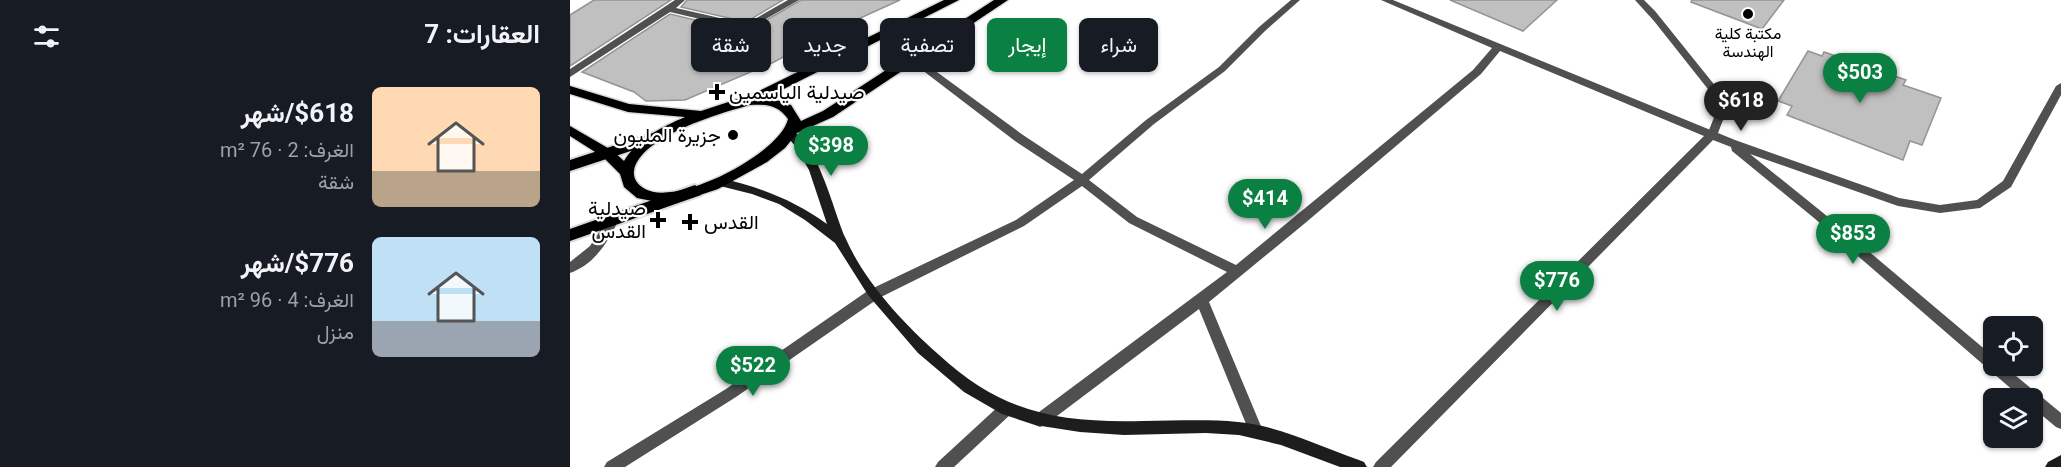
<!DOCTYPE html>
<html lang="ar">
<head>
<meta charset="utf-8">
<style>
	:root { --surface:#171b24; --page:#242831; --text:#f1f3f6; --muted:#9ea1a6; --accent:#0b8043 }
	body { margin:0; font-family:Roboto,Vazirmatn,sans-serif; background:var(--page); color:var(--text); direction:rtl; height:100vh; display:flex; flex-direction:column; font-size:22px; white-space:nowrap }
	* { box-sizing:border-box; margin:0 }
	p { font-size:20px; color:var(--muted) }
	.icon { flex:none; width:33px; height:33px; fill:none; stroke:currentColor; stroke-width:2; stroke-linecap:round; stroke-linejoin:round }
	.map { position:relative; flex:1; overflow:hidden; direction:ltr }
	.details { display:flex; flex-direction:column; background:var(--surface); width:570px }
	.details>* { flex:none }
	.top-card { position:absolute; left:18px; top:18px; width:570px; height:54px; direction:rtl; display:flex; gap:12px }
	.controls { position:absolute; left:1413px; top:316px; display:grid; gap:12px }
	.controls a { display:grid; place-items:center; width:60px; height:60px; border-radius:9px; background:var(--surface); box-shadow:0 2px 4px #0004; font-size:30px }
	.price { position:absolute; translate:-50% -51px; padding:0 14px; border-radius:21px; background:var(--accent); color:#fff; font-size:20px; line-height:39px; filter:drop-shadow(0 2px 3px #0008) }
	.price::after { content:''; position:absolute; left:50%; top:36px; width:18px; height:14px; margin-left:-9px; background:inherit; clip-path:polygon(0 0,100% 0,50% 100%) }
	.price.current { background:#222; color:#fff }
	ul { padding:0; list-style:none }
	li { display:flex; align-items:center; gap:18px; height:150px; padding:0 30px }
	li span { display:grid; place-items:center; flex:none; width:168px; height:120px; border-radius:9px; color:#555 }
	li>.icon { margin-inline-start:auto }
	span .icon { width:72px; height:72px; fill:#fffc; stroke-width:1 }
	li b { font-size:26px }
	h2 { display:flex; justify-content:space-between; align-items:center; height:72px; padding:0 30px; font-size:26px }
	.tag { padding:0 21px; border-radius:9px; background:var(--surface); box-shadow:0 2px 4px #0004; font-size:21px; line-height:54px }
	.tag.current { background:var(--accent); color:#fff }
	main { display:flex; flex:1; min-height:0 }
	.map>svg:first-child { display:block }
	.building { fill:#c0c0c0; stroke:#949494; stroke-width:1.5 }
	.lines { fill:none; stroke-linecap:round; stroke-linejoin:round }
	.primary-casing { stroke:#dbdbdb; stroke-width:3 }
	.trunk-casing { stroke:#dbdbdb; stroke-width:4 }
	.service { fill:#505050; fill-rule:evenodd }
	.minor { fill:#505050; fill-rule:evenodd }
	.secondary { fill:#1d1d1d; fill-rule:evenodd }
	.primary { fill:#000; fill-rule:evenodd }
	.trunk { fill:#000; fill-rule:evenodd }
	.poi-dot { fill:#000; stroke:#fff; stroke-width:2 }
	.labels { text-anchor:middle; stroke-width:4.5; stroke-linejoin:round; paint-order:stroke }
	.far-poi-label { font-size:16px; fill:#000; stroke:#fff }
	.poi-label { font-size:20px; fill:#000; stroke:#fff; text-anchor:start }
</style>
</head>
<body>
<main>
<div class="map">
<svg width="1491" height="467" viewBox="0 0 1491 467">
	<rect width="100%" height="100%" fill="#fff"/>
	<g class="building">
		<polygon points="24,0 101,0 0,66 0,15"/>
		<polygon points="117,0 213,0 176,22 111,7"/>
		<polygon points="231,0 330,0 255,34 204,62 115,100 76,101 64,92 12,72 100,14 176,32"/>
		<polygon points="880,0 987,0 953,31"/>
		<polygon points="1122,0 1214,0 1192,29 1121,2"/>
		<polygon points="1238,51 1252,56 1254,52 1336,80 1333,85 1371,98 1352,145 1340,141 1333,160 1217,115 1222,106 1208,101"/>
	</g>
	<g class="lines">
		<defs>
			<path id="primary" d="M374 0H389L198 97 221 105 231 121 253 111 424 0H438L263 117 227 133 215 148 197 162 148 189 121 198 92 203 67 198 54 187 50 174 33 157 0 136V126L43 151 54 161C67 139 92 127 115 117L58 112 0 94V86L59 104 131 111 183 94ZM180 105C196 104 208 105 218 119 210 154 107 207 75 189 68 185 63 179 64 171 70 136 151 113 180 105Z"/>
			<g id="trunk">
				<polygon points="89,131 94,132 96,136 94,140 0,171 0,160"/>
				<polygon points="125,185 133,191 131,195 0,241 0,229"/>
			</g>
		</defs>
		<use href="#primary" class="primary-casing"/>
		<use href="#trunk" class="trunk-casing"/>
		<g class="service">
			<polygon points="1065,0 1074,0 1085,11 1155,98 1159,105 1146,138 1138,138 1137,135 1149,105 1145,98 1084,21"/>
			<path d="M41 219 47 223C37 244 23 265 0 273V262L20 246 37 220Z"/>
		</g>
		<g class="minor">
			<polygon points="105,0 115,0 106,8 176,24 218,0 229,0 177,30 100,12 0,77 0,69"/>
			<polygon points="721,0 730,0 695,31 655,71 584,124 519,180 567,217 666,265 903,70 922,48 811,0 823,0 1165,140 1329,198 1370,205 1407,200 1433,181 1486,86 1491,83 1491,95 1441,187 1410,208 1370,213 1328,206 1180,154 1252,212 1424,357 1424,366 1434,366 1491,413 1491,429 1486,427 1462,407 1462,399 1453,399 1244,218 1162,151 1161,147 1143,140 821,467 803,467 806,462 1134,136 930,51 911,74 734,224 639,302 693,431 691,436 686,438 681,436 629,309 475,425 470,427 465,425 463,420 465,415 657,272 559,223 512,186 454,226 309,298 166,397 55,467 34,467 37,462 156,389 299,290 446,220 504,180 445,141 339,60 339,56 345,56 453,135 512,174 576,120 649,67 689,27"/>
			<polygon points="436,403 441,404 443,409 441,414 384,467 365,467 368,462 431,404"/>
		</g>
		<g class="secondary">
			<path d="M220 130C247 140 264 212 275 237 294 281 332 322 368 354 432 413 487 423 573 421 604 421 636 419 668 422 710 426 749 446 789 460L794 462 797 467H770L711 445 669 435 636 433 554 435 510 432 465 425 432 414 394 392 348 353 298 295 265 243 235 220 209 204 182 194 146 185 144 182 146 179 150 178C190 187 224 200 257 224L239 170 226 147 215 134Z"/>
			<polygon points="1491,455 1491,467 1475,467 1478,462"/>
		</g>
		<use href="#primary" class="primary"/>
		<use href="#trunk" class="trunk"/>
	</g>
	<g class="poi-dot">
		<circle cx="1178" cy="14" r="6"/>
		<path d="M144 83h6v6h6v6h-6v6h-6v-6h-6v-6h6z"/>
		<circle cx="163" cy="135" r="6"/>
		<path d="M85 211h6v6h6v6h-6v6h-6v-6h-6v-6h6z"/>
		<path d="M117 213h6v6h6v6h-6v6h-6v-6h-6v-6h6z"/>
	</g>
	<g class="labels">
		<g class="far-poi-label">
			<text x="1178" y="39">مكتبة كلية<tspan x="1178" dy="18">الهندسة</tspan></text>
		</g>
		<g class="poi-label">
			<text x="159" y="99">صيدلية الياسمين</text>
			<text x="151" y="142" text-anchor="end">جزيرة المليون</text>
			<text x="76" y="215" text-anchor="end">صيدلية<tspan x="76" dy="23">القدس</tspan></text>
			<text x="134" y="229">القدس</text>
		</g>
	</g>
</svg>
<div class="controls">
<a><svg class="icon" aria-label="locate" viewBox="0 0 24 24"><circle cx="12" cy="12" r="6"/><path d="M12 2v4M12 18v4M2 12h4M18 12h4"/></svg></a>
<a><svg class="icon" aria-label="layers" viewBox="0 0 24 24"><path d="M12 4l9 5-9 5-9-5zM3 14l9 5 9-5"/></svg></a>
</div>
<b class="price" style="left:1290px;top:104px">$503</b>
<b class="price current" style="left:1171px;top:132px">$618</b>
<b class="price" style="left:261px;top:177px">$398</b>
<b class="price" style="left:695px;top:230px">$414</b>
<b class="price" style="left:1283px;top:265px">$853</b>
<b class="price" style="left:987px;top:312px">$776</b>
<b class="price" style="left:183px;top:397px">$522</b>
<div class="top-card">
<a class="tag">شراء</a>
<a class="tag current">إيجار</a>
<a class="tag">تصفية</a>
<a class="tag">جديد</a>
<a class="tag">شقة</a>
</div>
</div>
<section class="details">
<h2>العقارات: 7<svg class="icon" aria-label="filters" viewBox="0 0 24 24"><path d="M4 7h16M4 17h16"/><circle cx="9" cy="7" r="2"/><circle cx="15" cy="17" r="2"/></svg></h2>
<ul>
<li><span style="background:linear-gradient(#ffd9b3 70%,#b9a48a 0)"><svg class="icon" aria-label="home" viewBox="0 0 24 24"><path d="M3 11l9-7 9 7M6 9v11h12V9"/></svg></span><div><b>$618/شهر</b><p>الغرف: 2 · 76 m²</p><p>شقة</p></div></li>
<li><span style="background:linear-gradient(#bfe0f5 70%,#9aa5b1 0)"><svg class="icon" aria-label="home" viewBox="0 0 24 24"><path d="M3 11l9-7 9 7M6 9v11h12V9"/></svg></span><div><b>$776/شهر</b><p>الغرف: 4 · 96 m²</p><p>منزل</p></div></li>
</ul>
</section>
</main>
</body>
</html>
